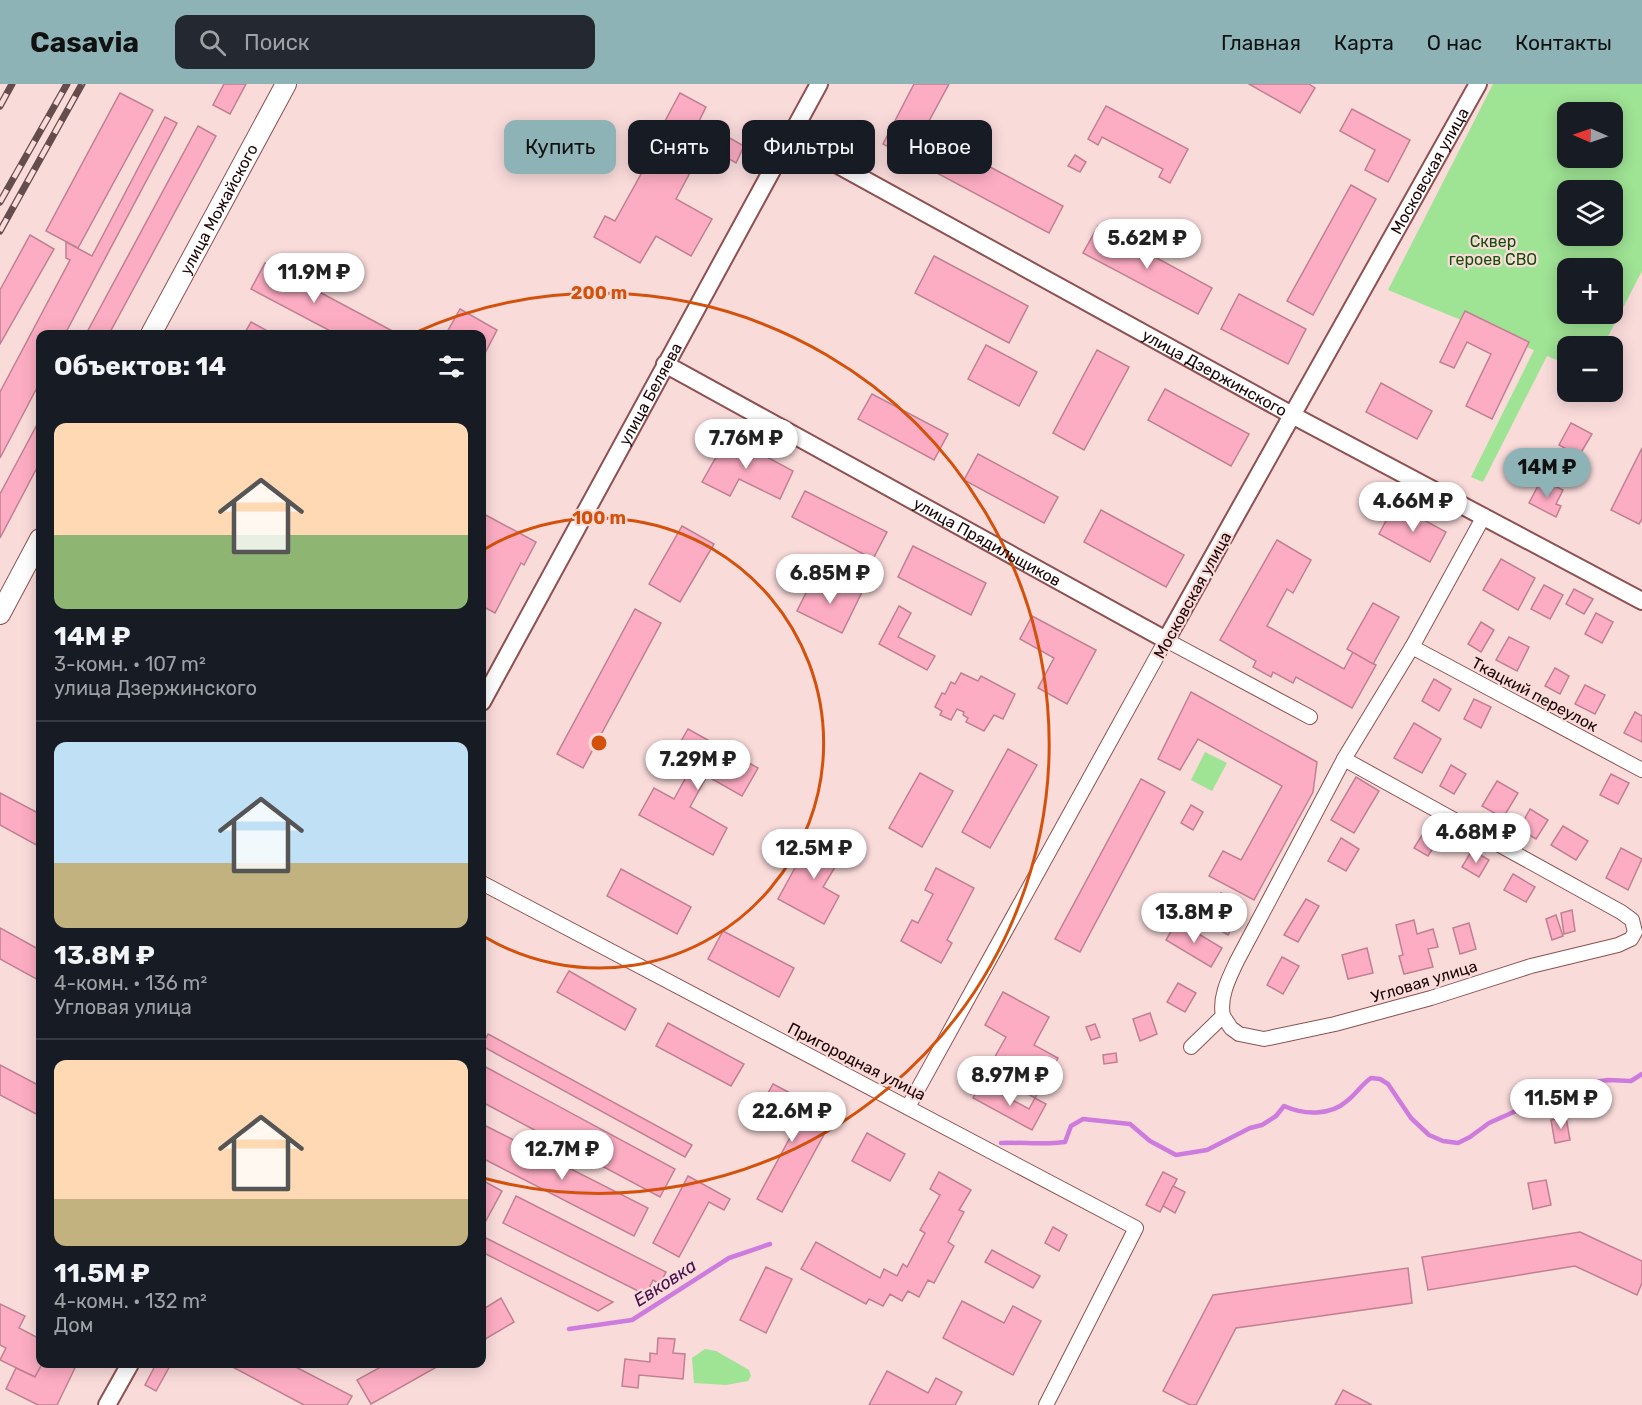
<!DOCTYPE html>
<html lang="ru">
<head>
<meta charset="utf-8">
<style>
	:root { --surface:#171b24; --page:#242831; --text:#f1f3f6; --muted:#9ea1a6; --line:#363941; --accent:#8eb3b7 }
	body { margin:0; font-family:Rubik,sans-serif; background:var(--page); color:var(--text); height:100vh; display:flex; flex-direction:column; font-size:22px; white-space:nowrap }
	* { box-sizing:border-box; margin:0 }
	p { font-size:20px; color:var(--muted) }
	.icon { flex:none; width:33px; height:33px; fill:none; stroke:currentColor; stroke-width:2; stroke-linecap:round; stroke-linejoin:round }
	.map { position:relative; flex:1; overflow:hidden }
	.side { position:absolute; left:36px; top:246px; width:450px; height:1038px; display:flex; flex-direction:column; background:var(--surface); border-radius:12px; box-shadow:0 3px 15px #0003 }
	.side>* { flex:none }
	.guide { position:absolute; left:504px; top:36px; width:570px; height:54px; display:flex; gap:12px }
	.needle { width:39px; rotate:272deg }
	.controls { position:absolute; left:1557px; top:18px; display:grid; gap:12px }
	.controls a { display:grid; place-items:center; width:66px; height:66px; border-radius:12px; background:var(--surface); box-shadow:0 3px 15px #0003; font-size:30px }
	.price { position:absolute; translate:-50% -51px; padding:0 14px; border-radius:21px; background:#fff; color:#222; font-size:20px; line-height:39px; filter:drop-shadow(0 2px 3px #0008) }
	.price::after { content:''; position:absolute; left:50%; top:36px; width:18px; height:14px; margin-left:-9px; background:inherit; clip-path:polygon(0 0,100% 0,50% 100%) }
	.price.selected { background:var(--accent); color:#111 }
	ul { padding:0; list-style:none }
	li { display:grid; align-content:center; gap:12px; height:318px; padding:0 18px }
	li+li { border-top:2px solid var(--line) }
	li span { display:grid; place-items:center; height:186px; border-radius:12px; color:#555 }
	li>.icon { margin-inline-start:auto }
	span .icon { width:108px; height:108px; fill:#fffc; stroke-width:1 }
	li b { font-size:26px }
	h2 { display:flex; justify-content:space-between; align-items:center; height:72px; padding:0 18px; font-size:26px }
	.tag { padding:0 21px; border-radius:12px; background:var(--surface); box-shadow:0 3px 15px #0003; font-size:21px; line-height:54px }
	.tag.selected { background:var(--accent); color:#111 }
	header { display:flex; align-items:center; gap:36px; box-sizing:border-box; height:84px; padding:0 30px; background:var(--accent); color:#111 }
	header strong { font-size:28px }
	nav { display:flex; gap:33px; margin-inline-start:auto; font-size:21px }
	.search { width:420px; height:54px; background:var(--page); display:flex; align-items:center; gap:15px; box-sizing:border-box; padding:0 21px; border-radius:12px; color:var(--muted); font-size:22px }
	.map>svg:first-child { display:block }
	.green { fill:#9fe394; fill-rule:evenodd }
	.lines { fill:none; stroke-linecap:round; stroke-linejoin:round }
	.stream { stroke:#cd7bdd; stroke-width:4.5 }
	.building { fill:#fdadc3; stroke:#c08092; stroke-width:1.5 }
	.minor-casing { stroke:#8e5050; stroke-width:16 }
	.tertiary-casing { stroke:#8e5050; stroke-width:20 }
	.secondary-casing { stroke:#8e5050; stroke-width:22 }
	.minor { stroke:#fff; stroke-width:14 }
	.tertiary { stroke:#fff; stroke-width:16 }
	.secondary { stroke:#fff; stroke-width:20 }
	.rail-casing { stroke:#664d4d; stroke-width:7 }
	.rail { stroke:#f9dbda; stroke-width:4.5; stroke-dasharray:14; stroke-linecap:butt }
	.ring { fill:none; stroke:#d4510b; stroke-width:3 }
	.labels { text-anchor:middle; stroke-width:4.5; stroke-linejoin:round; paint-order:stroke }
	.street-label { font-size:16px; fill:#1b0505; stroke:#f9dbda }
	.park-label { font-size:16px; fill:#124e07; stroke:#f9dbda }
	.water-label { font-size:18px; font-style:italic; fill:#45104e; stroke:#f9dbda }
	.centre { fill:#d4510b; stroke:#f9dbda; stroke-width:3 }
	.ring-label { font-size:18px; text-anchor:middle; font-weight:bold; fill:#d4510b; stroke:#f9dbda; stroke-width:4.5; stroke-linejoin:round; paint-order:stroke }
</style>
</head>
<body>
<header>
<strong>Casavia</strong>
<div class="search"><svg class="icon" aria-label="search" viewBox="0 0 24 24"><circle cx="10" cy="10" r="6"/><path d="M15 15l6 6"/></svg>Поиск</div>
<nav><a>Главная</a><a>Карта</a><a>О нас</a><a>Контакты</a></nav>
</header>
<div class="map">
<svg width="1642" height="1321" viewBox="0 0 1642 1321">
	<rect width="100%" height="100%" fill="#f9dbda"/>
	<g class="green">
		<path d="M1493 0H1642V187L1603 262H1568L1567 280 1547 272 1483 398 1471 393 1534 266 1388 206ZM1568 28H1612V74H1568ZM1568 106H1612V152H1568ZM1568 184H1612V230H1568Z"/>
		<polygon points="1205,668 1227,679 1212,707 1191,696"/>
		<polygon points="705,1265 716,1267 749,1286 751,1292 748,1297 726,1301 694,1299 692,1274"/>
	</g>
	<g class="lines">
		<g class="stream">
			<path d="M1001 1059C1023 1058 1044 1061 1065 1058L1071 1042 1083 1035 1130 1040 1150 1057 1176 1071 1207 1066 1250 1044 1262 1041 1276 1032 1284 1022C1304 1031 1330 1032 1347 1017 1356 1010 1361 1001 1371 994L1380 995 1388 1000 1411 1034 1429 1051 1443 1057 1458 1059 1470 1053 1489 1039 1547 1013 1571 1008 1588 999 1608 996 1631 997 1642 990"/>
			<polyline points="569,1245 632,1236 729,1174 770,1160"/>
		</g>
	</g>
	<g class="building">
		<polygon points="224,0 246,0 230,30 213,21"/>
		<polygon points="914,0 949,0 909,74 883,60"/>
		<polygon points="1249,0 1309,0 1315,4 1300,29"/>
		<polygon points="120,9 153,26 78,164 46,147"/>
		<polygon points="680,9 706,23 691,53 664,39"/>
		<polygon points="1106,22 1188,65 1170,99 1159,93 1163,85 1102,53 1098,61 1088,55"/>
		<polygon points="1352,25 1410,56 1388,98 1365,86 1375,66 1340,47"/>
		<polygon points="165,33 177,39 65,250 40,250 40,298 0,374 0,308 70,176 66,174 66,158 92,172"/>
		<polygon points="198,42 216,52 109,250 86,250"/>
		<polygon points="726,52 744,62 736,79 717,68"/>
		<polygon points="646,59 692,85 676,115 712,135 691,172 656,152 640,179 594,153 605,132 615,137 641,90 631,85"/>
		<polygon points="949,61 1063,122 1049,149 935,88"/>
		<polygon points="1075,71 1086,78 1080,88 1068,82"/>
		<polygon points="1351,101 1376,115 1313,231 1287,217"/>
		<polygon points="1098,142 1212,204 1198,230 1083,169"/>
		<polygon points="30,151 54,165 0,260 0,206"/>
		<polygon points="934,172 1028,222 1009,259 915,209"/>
		<polygon points="265,179 398,250 336,250 251,205"/>
		<polygon points="1239,210 1306,245 1288,280 1221,245"/>
		<polygon points="460,225 497,246 482,275 482,250 446,250"/>
		<polygon points="1465,227 1529,258 1492,335 1466,322 1491,270 1467,258 1454,284 1440,278"/>
		<polygon points="251,238 273,250 244,250"/>
		<polygon points="986,261 1037,288 1019,322 968,295"/>
		<polygon points="1097,266 1129,283 1084,366 1053,349"/>
		<polygon points="1381,299 1432,327 1417,355 1366,328"/>
		<polygon points="1165,305 1249,350 1231,382 1148,336"/>
		<polygon points="872,310 948,350 934,376 858,335"/>
		<polygon points="40,335 40,378 0,454 0,410"/>
		<polygon points="1571,339 1592,350 1579,372 1559,361"/>
		<polygon points="728,352 793,387 780,415 739,395 730,412 702,398"/>
		<polygon points="1642,364 1642,435 1639,440 1611,426"/>
		<polygon points="978,370 1058,413 1044,439 964,396"/>
		<polygon points="1539,400 1550,406 1553,401 1563,406 1556,420 1561,422 1556,433 1529,419"/>
		<polygon points="805,407 887,448 873,475 792,433"/>
		<polygon points="1395,420 1446,448 1430,478 1379,450"/>
		<polygon points="1101,426 1184,471 1166,503 1084,458"/>
		<polygon points="482,429 536,458 524,481 521,479 495,529 482,522"/>
		<polygon points="682,442 714,460 680,518 649,500"/>
		<polygon points="1277,456 1311,476 1293,509 1287,505 1267,542 1344,585 1353,568 1376,581 1352,624 1296,593 1293,599 1273,588 1271,593 1253,583 1256,577 1220,556"/>
		<polygon points="913,462 986,499 971,531 898,493"/>
		<polygon points="1501,475 1535,494 1518,526 1483,506"/>
		<polygon points="836,496 862,508 842,549 797,527 811,499 830,508"/>
		<polygon points="1544,501 1563,511 1550,535 1531,525"/>
		<polygon points="1574,505 1593,515 1584,530 1566,520"/>
		<polygon points="1373,519 1399,533 1373,580 1347,565"/>
		<polygon points="899,522 911,529 898,553 935,572 927,586 879,560"/>
		<polygon points="635,525 661,539 583,684 557,670"/>
		<polygon points="1596,529 1613,538 1602,559 1585,550"/>
		<polygon points="1032,532 1096,566 1067,620 1038,604 1054,574 1020,555"/>
		<polygon points="1481,538 1494,546 1481,568 1468,560"/>
		<polygon points="1509,553 1529,563 1517,587 1496,576"/>
		<polygon points="1555,584 1569,592 1560,610 1545,602"/>
		<polygon points="961,589 978,597 981,592 1015,610 1003,635 994,631 984,647 966,638 968,634 963,631 964,628 957,625 951,636 940,631 942,627 935,623 942,609 945,610 951,598 955,600"/>
		<polygon points="1434,595 1451,605 1439,627 1422,617"/>
		<polygon points="1585,601 1605,611 1595,630 1575,620"/>
		<polygon points="1191,608 1317,678 1313,708 1254,816 1209,792 1223,767 1241,776 1282,702 1198,655 1180,686 1158,675"/>
		<polygon points="1474,615 1491,623 1481,644 1464,635"/>
		<polygon points="1635,628 1642,632 1642,658 1624,649"/>
		<polygon points="1414,639 1441,655 1422,689 1394,674"/>
		<polygon points="688,645 758,684 742,712 707,692 690,723 727,744 713,771 639,731 654,704 674,715 691,684 672,673"/>
		<polygon points="1008,665 1037,681 990,764 962,748"/>
		<polygon points="1451,681 1466,690 1454,710 1440,702"/>
		<polygon points="920,689 953,707 922,763 889,744"/>
		<polygon points="1611,690 1629,699 1618,720 1600,711"/>
		<polygon points="1356,693 1379,707 1354,749 1331,736"/>
		<polygon points="1141,695 1165,708 1080,868 1055,855"/>
		<polygon points="1497,697 1518,709 1503,734 1482,722"/>
		<polygon points="0,709 40,730 40,763 0,741"/>
		<polygon points="1191,721 1203,728 1193,746 1181,739"/>
		<polygon points="1530,725 1548,736 1536,755 1519,745"/>
		<polygon points="1563,742 1588,757 1576,776 1551,761"/>
		<polygon points="1427,743 1441,752 1428,772 1414,764"/>
		<polygon points="813,751 827,759 849,760 823,803 839,812 824,840 778,815"/>
		<polygon points="1341,754 1359,765 1346,787 1328,777"/>
		<polygon points="1621,764 1642,775 1628,806 1606,794"/>
		<polygon points="1472,766 1489,776 1479,793 1462,783"/>
		<polygon points="936,784 974,804 947,856 952,859 941,879 901,857 912,836 918,839 933,810 925,806"/>
		<polygon points="621,785 691,823 677,850 607,812"/>
		<polygon points="1513,790 1535,803 1526,818 1504,806"/>
		<polygon points="1221,809 1245,823 1228,851 1204,837"/>
		<polygon points="1306,815 1319,822 1298,858 1284,851"/>
		<polygon points="1572,826 1575,847 1564,850 1561,829"/>
		<polygon points="1556,831 1563,852 1552,856 1546,835"/>
		<polygon points="1414,836 1417,850 1433,845 1438,863 1428,865 1433,883 1404,890 1399,872 1403,871 1396,841"/>
		<polygon points="1177,837 1222,864 1211,883 1166,856"/>
		<polygon points="1469,839 1476,865 1460,870 1453,844"/>
		<polygon points="0,844 40,866 40,897 0,875"/>
		<polygon points="723,847 794,884 779,913 708,875"/>
		<polygon points="1367,864 1373,889 1348,895 1342,871"/>
		<polygon points="1282,873 1299,882 1283,910 1267,901"/>
		<polygon points="569,887 636,925 625,946 557,908"/>
		<polygon points="1178,899 1196,909 1185,928 1167,918"/>
		<polygon points="1003,908 1049,933 1034,961 1058,974 1035,1014 987,987 1006,953 985,941"/>
		<polygon points="1150,929 1157,950 1140,957 1133,935"/>
		<polygon points="668,939 744,980 731,1002 656,962"/>
		<polygon points="1095,940 1100,953 1091,956 1086,943"/>
		<polygon points="488,950 692,1061 685,1073 482,962"/>
		<polygon points="1116,969 1117,978 1104,980 1103,971"/>
		<polygon points="0,981 40,1002 40,1032 0,1011"/>
		<polygon points="482,981 675,1085 660,1113 482,1018"/>
		<polygon points="981,999 1029,1025 1035,1014 1046,1020 1032,1046 973,1014"/>
		<polygon points="773,1000 834,1032 782,1128 757,1115 794,1046 758,1027"/>
		<polygon points="1566,1033 1570,1056 1555,1059 1551,1036"/>
		<polygon points="482,1040 648,1124 634,1152 482,1074"/>
		<polygon points="867,1049 905,1070 890,1097 852,1077"/>
		<polygon points="939,1088 971,1106 959,1126 964,1128 948,1158 954,1162 934,1199 928,1196 919,1213 908,1207 902,1217 890,1210 883,1222 869,1215 866,1220 801,1185 816,1158 880,1194 884,1185 897,1192 903,1180 907,1183 925,1149 920,1146 940,1111 930,1105"/>
		<polygon points="1163,1088 1177,1095 1160,1128 1146,1121"/>
		<polygon points="688,1092 730,1115 724,1126 709,1118 679,1173 653,1159"/>
		<polygon points="482,1096 502,1107 482,1144"/>
		<polygon points="1546,1096 1551,1121 1533,1125 1528,1099"/>
		<polygon points="1173,1102 1185,1108 1175,1129 1163,1122"/>
		<polygon points="516,1112 666,1188 660,1200 653,1196 646,1211 503,1139"/>
		<polygon points="1053,1143 1067,1151 1059,1167 1045,1159"/>
		<polygon points="1580,1148 1642,1177 1642,1199 1637,1211 1575,1182 1428,1206 1422,1173"/>
		<polygon points="482,1152 613,1218 598,1227 482,1168"/>
		<polygon points="992,1166 1040,1192 1033,1204 985,1178"/>
		<polygon points="766,1183 792,1195 766,1249 740,1236"/>
		<polygon points="1408,1184 1412,1219 1236,1244 1196,1321 1190,1321 1163,1307 1213,1211"/>
		<polygon points="501,1214 514,1238 482,1257 482,1226"/>
		<polygon points="962,1217 1004,1239 1013,1222 1041,1237 1013,1291 943,1254"/>
		<polygon points="0,1220 25,1232 19,1244 40,1255 42,1280 35,1293 0,1276 6,1264 0,1261"/>
		<polygon points="658,1254 675,1255 673,1269 685,1270 683,1295 639,1291 638,1304 622,1302 625,1275 650,1278 650,1269 657,1270"/>
		<polygon points="42,1280 65,1280 75,1284 57,1321 38,1321 6,1305 16,1284 35,1293"/>
		<polygon points="156,1280 171,1280 156,1307 145,1301"/>
		<polygon points="227,1280 290,1280 352,1312 347,1321 304,1321"/>
		<polygon points="386,1280 442,1280 371,1320 357,1296"/>
		<polygon points="887,1287 928,1309 936,1294 962,1308 955,1321 869,1321"/>
		<polygon points="1343,1306 1372,1321 1335,1321"/>
	</g>
	<g class="lines">
		<defs>
			<g id="minor">
				<polyline points="1412,563 1642,686"/>
				<polyline points="482,799 1136,1144 1046,1321"/>
				<polyline points="1223,932 1231,944 1239,950 1264,955 1335,940 1431,914 1531,882 1618,861 1631,855 1635,848 1632,836 1621,828 1344,675"/>
				<path d="M1191 963 1223 932C1219 913 1229 894 1237 877L1344 675 1412 563 1484 432"/>
				<polyline points="908,1023 1166,556 1310,633"/>
			</g>
			<g id="tertiary">
				<path id="s1" d="M789 54 1292 331 1642 517"/>
				<path id="s2" d="M665 280 1166 556 1478 0"/>
				<path id="s3" d="M482 618 819 0"/>
				<polyline points="107,1321 130,1280"/>
			</g>
			<g id="secondary">
				<path id="s4" d="M151 250 286 0"/>
				<polyline points="0,530 40,455"/>
			</g>
		</defs>
		<use href="#minor" class="minor-casing"/>
		<use href="#tertiary" class="tertiary-casing"/>
		<use href="#secondary" class="secondary-casing"/>
		<use href="#minor" class="minor"/>
		<use href="#tertiary" class="tertiary"/>
		<use href="#secondary" class="secondary"/>
		<defs>
			<g id="rail">
				<polyline points="0,22 12,0"/>
				<polyline points="0,118 67,0"/>
				<polyline points="0,147 82,0"/>
			</g>
		</defs>
		<use href="#rail" class="rail-casing"/>
		<use href="#rail" class="rail"/>
	</g>
	<g class="ring">
		<path d="M483 466A225 225 0 1 1 483 852"/>
		<path d="M412 250A450 450 0 1 1 483 1094"/>
	</g>
	<g class="labels">
		<g class="street-label">
			<text dy="6" stroke="none"><textPath href="#s2" startOffset="1110">Московская улица</textPath></text>
			<text dy="6" stroke="none"><textPath href="#s4" startOffset="142">улица Можайского</textPath></text>
			<text dy="6" stroke="none"><textPath href="#s1" startOffset="486">улица Дзержинского</textPath></text>
			<text dy="6" stroke="none"><textPath href="#s3" startOffset="351">улица Беляева</textPath></text>
			<text dy="6" stroke="none"><textPath href="#s2" startOffset="368">улица Прядильщиков</textPath></text>
			<text transform="translate(1192 511) rotate(-61)" y="6">Московская улица</text>
			<text transform="translate(1535 610) rotate(28)" y="6">Ткацкий переулок</text>
			<text transform="translate(1424 897) rotate(-17)" y="6">Угловая улица</text>
			<text transform="translate(857 977) rotate(27)" y="6">Пригородная улица</text>
		</g>
		<g class="park-label">
			<text x="1493" y="163">Сквер<tspan x="1493" dy="18">героев СВО</tspan></text>
		</g>
		<g class="water-label">
			<text transform="translate(665 1199) rotate(-33)" y="6">Евковка</text>
		</g>
	</g>
	<circle cx="599" cy="659" r="9" class="centre"/>
	<g class="ring-label">
		<text x="599" y="215">200 m</text>
		<text x="599" y="440">100 m</text>
	</g>
</svg>
<div class="controls">
<a><svg class="needle" viewBox="-14 -14 28 28"><path d="M0-13l5 13h-10z" fill="#e53935"/><path d="M0 13l5-13h-10z" fill="#9ea1a6"/></svg></a>
<a><svg class="icon" aria-label="layers" viewBox="0 0 24 24"><path d="M12 4l9 5-9 5-9-5zM3 14l9 5 9-5"/></svg></a>
<a>+</a>
<a>−</a>
</div>
<b class="price" style="left:1147px;top:186px">5.62M ₽</b>
<b class="price" style="left:314px;top:220px">11.9M ₽</b>
<b class="price" style="left:746px;top:386px">7.76M ₽</b>
<b class="price selected" style="left:1547px;top:415px">14M ₽</b>
<b class="price" style="left:1413px;top:449px">4.66M ₽</b>
<b class="price" style="left:830px;top:521px">6.85M ₽</b>
<b class="price" style="left:698px;top:707px">7.29M ₽</b>
<b class="price" style="left:1476px;top:780px">4.68M ₽</b>
<b class="price" style="left:814px;top:796px">12.5M ₽</b>
<b class="price" style="left:1194px;top:860px">13.8M ₽</b>
<b class="price" style="left:1010px;top:1023px">8.97M ₽</b>
<b class="price" style="left:1561px;top:1046px">11.5M ₽</b>
<b class="price" style="left:792px;top:1059px">22.6M ₽</b>
<b class="price" style="left:562px;top:1097px">12.7M ₽</b>
<div class="guide">
<a class="tag selected">Купить</a>
<a class="tag">Снять</a>
<a class="tag">Фильтры</a>
<a class="tag">Новое</a>
</div>
<section class="side">
<h2>Объектов: 14<svg class="icon" aria-label="filters" viewBox="0 0 24 24"><path d="M4 7h16M4 17h16"/><circle cx="9" cy="7" r="2"/><circle cx="15" cy="17" r="2"/></svg></h2>
<ul>
<li><span style="background:linear-gradient(#ffd9b3 60%,#8fb573 0)"><svg class="icon" aria-label="home" viewBox="0 0 24 24"><path d="M3 11l9-7 9 7M6 9v11h12V9"/></svg></span><div><b>14M ₽</b><p>3-комн. · 107 m²</p><p>улица Дзержинского</p></div></li>
<li><span style="background:linear-gradient(#bfe0f5 65%,#c2b280 0)"><svg class="icon" aria-label="home" viewBox="0 0 24 24"><path d="M3 11l9-7 9 7M6 9v11h12V9"/></svg></span><div><b>13.8M ₽</b><p>4-комн. · 136 m²</p><p>Угловая улица</p></div></li>
<li><span style="background:linear-gradient(#ffd9b3 75%,#c2b280 0)"><svg class="icon" aria-label="home" viewBox="0 0 24 24"><path d="M3 11l9-7 9 7M6 9v11h12V9"/></svg></span><div><b>11.5M ₽</b><p>4-комн. · 132 m²</p><p>Дом</p></div></li>
</ul>
</section>
</div>
</body>
</html>
